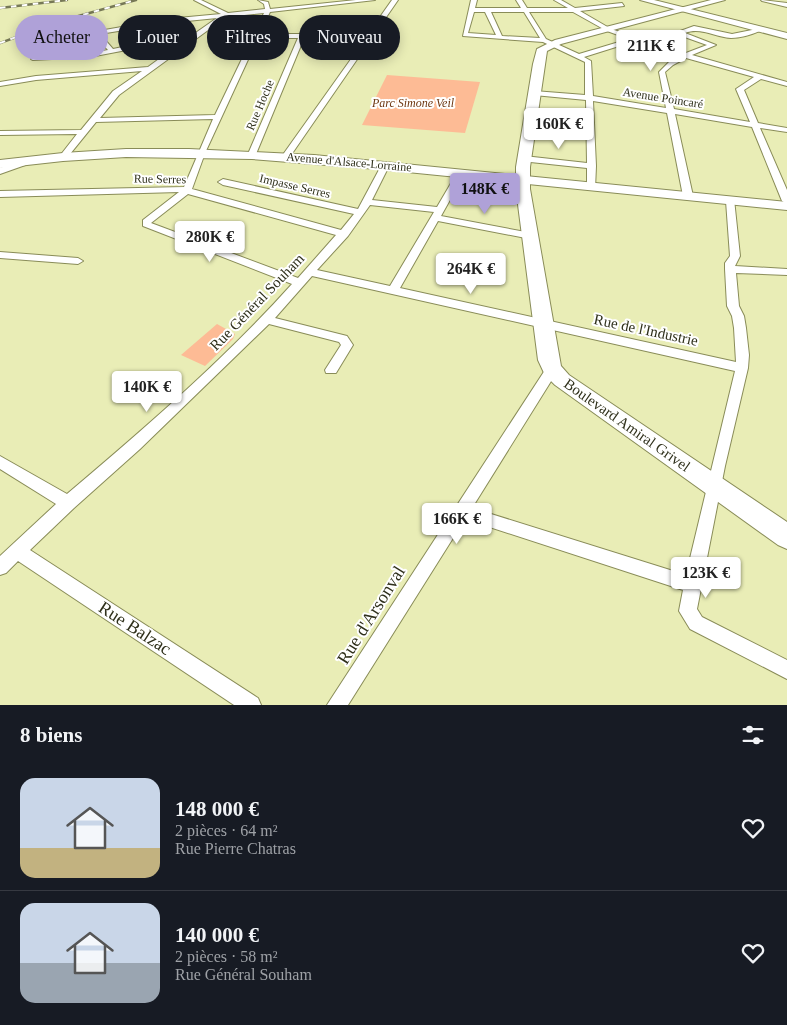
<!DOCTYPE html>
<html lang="fr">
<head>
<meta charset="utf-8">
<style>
	:root { --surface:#171b24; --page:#20242c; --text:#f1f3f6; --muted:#9ea1a6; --line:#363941; --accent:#afa1d8 }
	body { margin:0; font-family:"Times New Roman",serif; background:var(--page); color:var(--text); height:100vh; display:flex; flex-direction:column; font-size:19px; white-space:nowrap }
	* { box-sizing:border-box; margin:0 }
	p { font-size:16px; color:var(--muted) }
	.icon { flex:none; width:28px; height:28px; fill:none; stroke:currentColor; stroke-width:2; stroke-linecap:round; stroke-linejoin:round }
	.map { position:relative; height:705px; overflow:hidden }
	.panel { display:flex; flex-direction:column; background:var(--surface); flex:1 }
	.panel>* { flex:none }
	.hud { position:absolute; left:15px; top:15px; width:500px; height:45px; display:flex; gap:10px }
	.price { position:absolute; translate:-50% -42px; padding:0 11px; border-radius:5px; background:#fff; color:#222; font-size:16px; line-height:32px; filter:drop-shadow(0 1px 2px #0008) }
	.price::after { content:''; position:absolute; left:50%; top:30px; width:15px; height:11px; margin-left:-8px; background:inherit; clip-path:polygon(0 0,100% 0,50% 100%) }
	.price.current { background:var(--accent); color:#111 }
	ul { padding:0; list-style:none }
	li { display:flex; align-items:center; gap:15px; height:125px; padding:0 20px }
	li+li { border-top:1px solid var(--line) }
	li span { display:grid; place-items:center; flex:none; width:140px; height:100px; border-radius:15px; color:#555 }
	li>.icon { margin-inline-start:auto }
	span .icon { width:60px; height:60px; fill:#fffc; stroke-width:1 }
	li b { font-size:21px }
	h2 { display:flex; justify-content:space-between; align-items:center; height:60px; padding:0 20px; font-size:21px }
	.tag { padding:0 18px; border-radius:22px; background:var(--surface); box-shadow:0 2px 12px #0003; font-size:18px; line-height:45px }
	.tag.current { background:var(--accent); color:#111 }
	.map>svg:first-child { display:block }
	.green { fill:#fdbb95 }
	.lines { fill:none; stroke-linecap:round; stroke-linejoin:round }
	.street-casing { stroke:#898c58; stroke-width:2 }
	.secondary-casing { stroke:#898c58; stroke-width:2 }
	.primary-casing { stroke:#898c58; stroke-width:2 }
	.street { fill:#fff; fill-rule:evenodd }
	.secondary { fill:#fff; fill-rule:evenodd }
	.primary { fill:#fff; fill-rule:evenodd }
	.rail-casing { stroke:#767856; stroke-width:2.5 }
	.rail { stroke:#fff; stroke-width:2; stroke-dasharray:5.5; stroke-linecap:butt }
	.labels { text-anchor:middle; stroke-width:4; stroke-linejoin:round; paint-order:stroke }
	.far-street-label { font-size:12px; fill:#2f301b; stroke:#fff }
	.far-park-label { font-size:12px; font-style:italic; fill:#6e3711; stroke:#fff }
	.street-label { font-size:15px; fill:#2f301b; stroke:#fff }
	.near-street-label { font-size:18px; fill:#2f301b; stroke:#fff }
</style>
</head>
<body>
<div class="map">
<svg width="787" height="705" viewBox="0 0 787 705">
	<rect width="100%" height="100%" fill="#e9edb6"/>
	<g class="green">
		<polygon points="387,75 480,82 465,133 362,125"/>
		<polygon points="217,324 235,334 233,339 205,366 181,355"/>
	</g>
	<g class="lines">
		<defs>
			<g id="street">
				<path d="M194 0H201L228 13 265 9 264 4 258 0 268 2 270 9 356 0H375L270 12 260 34H368L392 0H398L289 158 286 159 282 156 366 38H304L256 154 252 157 248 154 298 38H258L205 153 192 189 341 230 354 214 223 185 218 182 223 179 358 209 381 166 385 163 389 166 372 200 437 207 457 173 461 170 465 173 441 216 531 233 536 236 531 239 438 221 400 288 736 362 734 328 732 316 727 306 725 269V263L730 256 726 201 728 199H734L740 256 735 266 787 269V275L736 273 739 306 744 316 746 328 749 355 748 368 725 466 697 609 702 617 787 660V679L690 629 679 611 683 590 465 519 348 705H327L547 367H557L558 370 472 508 686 575 735 371 312 276 275 318 347 336 353 345 336 373H326L325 370 341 345 339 342 269 324 140 449 74 508 30 550 258 698 261 705H234L18 561 6 573 0 575V556L56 504 0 469V456L67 494C145 428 224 360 292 284L143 226V220L179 192 0 197V191L184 187 213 119 96 122 66 159 63 160 59 157 77 134 0 135V131L81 130 113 91 142 71 36 80 0 86V82L36 76 148 67 170 51 137 48 90 57 33 60 31 59V57L90 53 108 50 94 35 34 45 31 43 167 19 221 14ZM264 13 215 115 100 118 119 95 226 17ZM217 18 174 48 137 44 113 49 100 34 167 23ZM188 194 336 235 298 278 151 223ZM370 205 434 212 390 286 317 270 348 236Z"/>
				<path d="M471 0H477L475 8H521L516 0H522L527 8H568L554 0H561L575 8 622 3 624 6 580 11 611 29 650 42 694 26 732 34 762 28V30C753 34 742 38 731 38 715 37 701 27 685 33L716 45 692 55 787 82V86L761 79 744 90 758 123 787 128V132L760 128 787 190V204L782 201 752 127 675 114 693 196 688 199 683 196 667 113 593 101 596 166 595 189 592 190 587 187V168L521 161V157L524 156 587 163 586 100 534 95 530 93 534 91 585 95V62L543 42 463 36ZM474 12H485L496 35 468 33ZM491 12H524L540 38 502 36ZM529 12H573L607 31 629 39 579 54 546 39ZM679 35 707 45 686 53 656 44ZM635 41 680 56 669 62 659 72 666 108 593 96 591 61 584 57ZM686 58 754 77 736 89 750 122 674 109 665 72 673 65Z"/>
				<polygon points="761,0 787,3 787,7 762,1"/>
				<polygon points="28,158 31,159 31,163 0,174 0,168"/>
				<polygon points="0,252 78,258 83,261 78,264 0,258"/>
			</g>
			<g id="secondary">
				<polygon points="640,0 654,0 787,33 787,39"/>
				<polygon points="126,149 189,149 314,155 787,202 787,210 377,169 252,159 126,157 63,161 0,168 0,160 63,153"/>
			</g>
			<polygon id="primary" points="711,0 725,0 561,44 547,51 530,167 530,189 561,366 569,375 787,522 787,549 778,545 555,385 545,375 538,360 516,189 516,167 533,64 537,49 555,40"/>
		</defs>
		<use href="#street" class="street-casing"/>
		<use href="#secondary" class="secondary-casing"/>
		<use href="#primary" class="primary-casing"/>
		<use href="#street" class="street"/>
		<use href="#secondary" class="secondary"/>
		<use href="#primary" class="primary"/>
		<defs>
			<g id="rail">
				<polyline points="0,8 67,0"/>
				<polyline points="0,43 57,22 136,0"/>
			</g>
		</defs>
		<use href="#rail" class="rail-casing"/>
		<use href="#rail" class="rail"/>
	</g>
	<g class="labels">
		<g class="far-street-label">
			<text transform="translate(663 98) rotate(9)" y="4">Avenue Poincaré</text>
			<text transform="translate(260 105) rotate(-67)" y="4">Rue Hoche</text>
			<text transform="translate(349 162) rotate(5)" y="4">Avenue d'Alsace-Lorraine</text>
			<text transform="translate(160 179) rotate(1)" y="4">Rue Serres</text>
			<text transform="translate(295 186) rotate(13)" y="4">Impasse Serres</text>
		</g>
		<g class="far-park-label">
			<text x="413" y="107">Parc Simone Veil</text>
		</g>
		<g class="street-label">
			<text transform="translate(257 302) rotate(-46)" y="5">Rue Général Souham</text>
			<text transform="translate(646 330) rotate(12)" y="5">Rue de l'Industrie</text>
			<text transform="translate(627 425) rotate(35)" y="5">Boulevard Amiral Grivel</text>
		</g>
		<g class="near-street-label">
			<text transform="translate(371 615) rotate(-58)" y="6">Rue d'Arsonval</text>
			<text transform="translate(135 628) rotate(33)" y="6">Rue Balzac</text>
		</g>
	</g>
</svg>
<b class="price" style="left:651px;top:72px">211K €</b>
<b class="price" style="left:559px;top:150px">160K €</b>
<b class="price current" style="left:485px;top:215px">148K €</b>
<b class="price" style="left:210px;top:263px">280K €</b>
<b class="price" style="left:471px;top:295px">264K €</b>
<b class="price" style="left:147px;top:413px">140K €</b>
<b class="price" style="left:457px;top:545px">166K €</b>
<b class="price" style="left:706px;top:599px">123K €</b>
<div class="hud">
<a class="tag current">Acheter</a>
<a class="tag">Louer</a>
<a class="tag">Filtres</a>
<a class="tag">Nouveau</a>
</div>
</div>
<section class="panel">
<h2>8 biens<svg class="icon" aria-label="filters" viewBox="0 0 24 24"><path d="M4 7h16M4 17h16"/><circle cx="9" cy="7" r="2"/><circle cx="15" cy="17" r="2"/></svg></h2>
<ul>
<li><span style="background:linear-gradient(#c9d6e8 70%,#c2b280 0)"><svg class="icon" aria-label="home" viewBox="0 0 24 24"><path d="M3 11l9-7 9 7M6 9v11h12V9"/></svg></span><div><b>148 000 €</b><p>2 pièces · 64 m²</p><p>Rue Pierre Chatras</p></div><svg class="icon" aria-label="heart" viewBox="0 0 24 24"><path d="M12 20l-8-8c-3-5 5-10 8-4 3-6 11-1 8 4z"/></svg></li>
<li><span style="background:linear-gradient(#c9d6e8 60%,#9aa5b1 0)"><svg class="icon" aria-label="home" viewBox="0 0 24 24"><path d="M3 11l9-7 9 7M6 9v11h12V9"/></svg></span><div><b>140 000 €</b><p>2 pièces · 58 m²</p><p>Rue Général Souham</p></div><svg class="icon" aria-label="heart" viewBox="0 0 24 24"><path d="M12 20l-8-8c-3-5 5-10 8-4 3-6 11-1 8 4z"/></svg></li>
</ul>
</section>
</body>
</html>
